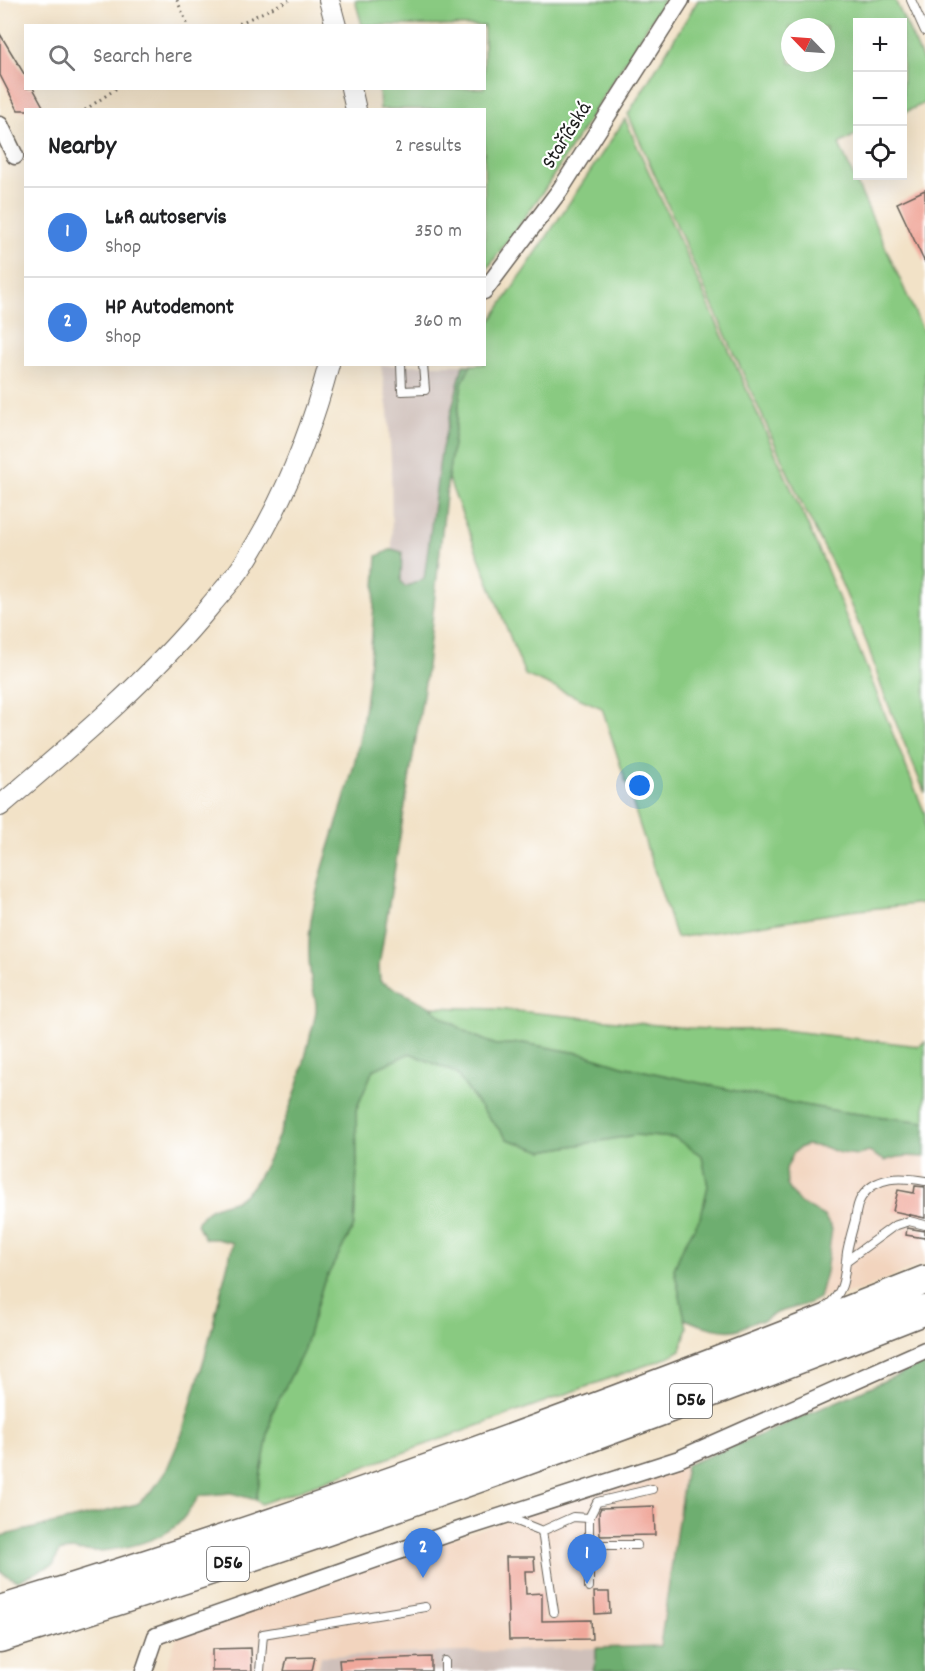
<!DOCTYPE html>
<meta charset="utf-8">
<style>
body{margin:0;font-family:Dekko,sans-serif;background:#f6f6f6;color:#202124}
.controls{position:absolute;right:18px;top:18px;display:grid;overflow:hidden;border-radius:0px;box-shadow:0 6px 24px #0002}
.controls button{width:54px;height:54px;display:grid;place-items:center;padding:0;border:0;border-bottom:2px solid #e0e0e0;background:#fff;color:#202124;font:30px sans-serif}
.compass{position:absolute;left:781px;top:18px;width:54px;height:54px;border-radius:50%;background:#fff;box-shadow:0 6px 24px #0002;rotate:295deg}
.you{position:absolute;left:640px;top:786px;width:21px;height:21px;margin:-15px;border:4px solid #fff;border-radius:50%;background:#1a73e8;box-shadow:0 0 0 9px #1a73e833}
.badge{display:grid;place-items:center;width:39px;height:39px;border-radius:50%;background:#1f6fb2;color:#fff;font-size:20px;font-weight:700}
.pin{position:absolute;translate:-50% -50px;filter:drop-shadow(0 2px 3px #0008)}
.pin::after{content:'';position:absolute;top:32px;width:21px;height:18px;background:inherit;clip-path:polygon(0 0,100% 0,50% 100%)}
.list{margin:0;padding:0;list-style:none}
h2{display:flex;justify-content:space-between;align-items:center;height:78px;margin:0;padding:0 24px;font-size:26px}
h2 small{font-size:20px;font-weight:400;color:#757577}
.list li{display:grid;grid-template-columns:39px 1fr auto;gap:18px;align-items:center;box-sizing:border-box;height:90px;padding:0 24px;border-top:2px solid #e0e0e0}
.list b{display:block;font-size:22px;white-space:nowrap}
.list p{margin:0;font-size:20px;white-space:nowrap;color:#757577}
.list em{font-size:20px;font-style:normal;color:#757577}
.icon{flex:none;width:33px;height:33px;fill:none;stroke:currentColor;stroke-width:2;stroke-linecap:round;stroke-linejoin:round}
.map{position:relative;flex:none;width:925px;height:1671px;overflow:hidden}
.search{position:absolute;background:#fff;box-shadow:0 6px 24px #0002;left:24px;top:24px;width:462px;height:66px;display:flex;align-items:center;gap:15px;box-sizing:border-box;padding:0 21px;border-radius:0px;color:#757577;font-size:22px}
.panel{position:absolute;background:#fff;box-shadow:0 6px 24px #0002;left:24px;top:108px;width:462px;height:258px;border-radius:0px}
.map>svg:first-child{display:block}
.built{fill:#f2d4be}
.industrial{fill:#cfc0ba}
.green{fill:#89ca81;stroke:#52734e;stroke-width:1.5;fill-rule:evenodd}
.forest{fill:#6eae6f;stroke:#456546;stroke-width:1.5}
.building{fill:#f0a89b}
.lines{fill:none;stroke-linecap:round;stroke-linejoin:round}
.service-casing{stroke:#676158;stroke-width:10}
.minor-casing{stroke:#676158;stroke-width:19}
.tertiary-casing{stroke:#676158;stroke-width:22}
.motorway-casing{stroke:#676158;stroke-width:31}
.path{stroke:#676158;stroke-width:3;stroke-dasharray:1.5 4.5;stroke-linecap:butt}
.service{stroke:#fff;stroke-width:8}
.minor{stroke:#fff;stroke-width:16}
.tertiary{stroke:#fff;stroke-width:20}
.motorway{stroke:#fff;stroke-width:28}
.labels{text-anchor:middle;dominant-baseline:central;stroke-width:4.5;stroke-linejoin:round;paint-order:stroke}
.shield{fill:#fff;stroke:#606060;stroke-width:1.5}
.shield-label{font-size:20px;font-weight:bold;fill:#1c1c1c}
.street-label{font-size:21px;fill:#1c1c1c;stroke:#fff}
</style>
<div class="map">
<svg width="925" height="1671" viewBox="0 0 925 1671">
<rect width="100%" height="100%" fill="#fff"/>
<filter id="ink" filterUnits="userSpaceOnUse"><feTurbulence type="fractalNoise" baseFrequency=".0167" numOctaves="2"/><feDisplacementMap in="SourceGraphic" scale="12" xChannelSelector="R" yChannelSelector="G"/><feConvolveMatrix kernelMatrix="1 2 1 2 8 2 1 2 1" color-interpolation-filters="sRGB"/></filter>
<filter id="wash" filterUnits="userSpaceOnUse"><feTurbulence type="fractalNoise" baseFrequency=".008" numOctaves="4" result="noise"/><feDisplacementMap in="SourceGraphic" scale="24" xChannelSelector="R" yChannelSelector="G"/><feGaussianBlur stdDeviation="1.35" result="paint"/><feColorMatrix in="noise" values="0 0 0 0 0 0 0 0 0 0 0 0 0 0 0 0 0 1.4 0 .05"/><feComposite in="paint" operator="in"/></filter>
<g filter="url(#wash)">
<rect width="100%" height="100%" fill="#f2e2c7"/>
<path class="built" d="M806,1145L824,1147L840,1153L858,1155L869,1152L885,1161L894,1157L907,1156L925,1157V1263L856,1292L819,1298L826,1272L824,1216L800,1203L787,1185L786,1169L793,1154L799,1148Z
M686,1465L660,1646L321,1656L318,1671H165L178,1634L504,1521Z"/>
<path class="industrial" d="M381,365H464L454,396L443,455L424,579L405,587L401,582L402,552L392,549L391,462L388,412Z
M596,1648V1660L593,1671H318L321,1656Z"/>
<path class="green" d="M355,0H664L543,192L485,272L484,110L380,109L379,89L484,88V26L362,25Z
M698,0H895L925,65V103L903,113L902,22H858L857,134L839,144L925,335V793L882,689L868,646L837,573L802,504L691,258L628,114ZM790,27H826V63H790Z
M625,119L822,557L925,814V903L850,911L676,938L602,708L525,675L448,478L462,383L471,365L484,364L485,335L492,319Z
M431,1007L497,1009L687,1028L735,1030L775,1029L919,1046L925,1042V1122L843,1112L787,1102L622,1066L584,1054L523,1043L496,1045L472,1035L442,1017Z
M410,1053L456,1073L477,1103L543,1151L635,1135L675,1138L702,1156L708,1186L701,1217L684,1245L674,1269L687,1327L681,1350L669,1357L261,1504L256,1500L272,1413L303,1352L323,1284L354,1226L357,1170L356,1110L373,1070Z"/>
<path class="forest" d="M463,365H471L462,383L448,478L426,676L379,966L380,981L431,1007L442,1017L472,1035L496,1045L523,1043L584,1054L622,1066L787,1102L843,1112L925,1122V1157C911,1156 898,1155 885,1161L869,1152L858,1155L840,1153L824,1147L806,1145L799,1148L793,1154L786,1169L787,1185L792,1193L800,1203L824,1216L832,1229L826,1272L819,1298C801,1310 780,1307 763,1321C752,1320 750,1324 741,1328C727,1335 698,1325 685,1319L674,1269L684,1245L701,1216L708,1186L702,1156L675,1138L635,1135L543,1151L507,1139L477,1103L456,1073L410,1053L373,1070L356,1110L357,1170L354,1226L323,1284L303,1352L272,1413L256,1500L231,1493L199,1496C192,1507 186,1517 176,1526C158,1541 124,1549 101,1551C86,1553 73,1547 59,1552L54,1564L18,1581L0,1572V1536L137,1504L152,1491L166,1471L182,1434L205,1356L233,1243L217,1239H205L197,1224C208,1199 232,1209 248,1191C265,1173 283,1126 292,1102C300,1082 304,1061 309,1041C311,1031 315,1021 316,1010C317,1000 312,989 311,979C308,959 308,940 311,920C321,858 349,799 360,736C371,677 373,616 377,556L392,549L402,552L401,581L405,587L424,579L441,452Z
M925,1363V1671H593L596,1660V1648L660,1646L686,1465L760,1435Z"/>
<g id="blocks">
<path class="building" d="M0,34L26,77V88H33L45,110H18L0,75Z
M925,190V263L897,203Z
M915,1186L925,1187V1218L893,1211L898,1190L914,1193Z
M907,1228L925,1231V1238L906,1235Z
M654,1506L655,1535L600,1536L599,1512L601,1508Z
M506,1557H534L535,1571H525L526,1594L542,1593V1621L591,1620L592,1639L509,1640Z
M594,1592H609L610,1613L595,1614Z
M251,1648L252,1671H212V1649Z
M315,1657L312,1671H284L287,1658Z
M431,1657V1671H340L339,1660Z"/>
</g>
</g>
<g filter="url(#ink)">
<use href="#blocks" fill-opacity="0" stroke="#676158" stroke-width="1.5"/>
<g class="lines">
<defs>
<path id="service" d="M911,0L925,31
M401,364L402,391L425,390L423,365
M846,1261L894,1226L909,1221L925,1225
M826,1307C846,1291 844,1276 847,1252C849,1241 852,1231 855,1220C856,1213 857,1204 861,1198C875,1175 902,1177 925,1181
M507,1517L542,1531L573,1517L589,1518V1587
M589,1518L597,1502L652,1489
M542,1531L554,1612
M589,1545H637
M445,1661V1671
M260,1671L263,1634L425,1607"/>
<path id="minor" d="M0,125L15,156
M484,291L560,190L681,0
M144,1671L156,1636L462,1529L679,1459L925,1350"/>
<path id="tertiary" d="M329,0L336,26
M351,88L356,110
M0,806C74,743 148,682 210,606C220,594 232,581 241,568C282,506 310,435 329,364"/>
<path id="motorway" d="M0,1610C313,1515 621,1401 925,1280
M0,1638C313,1541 621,1430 925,1310"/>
</defs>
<use href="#service" class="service-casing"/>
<use href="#minor" class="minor-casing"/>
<use href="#tertiary" class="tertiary-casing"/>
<use href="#motorway" class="motorway-casing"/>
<path class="path" d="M177,0L188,26
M234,26L289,0
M85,110L117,88"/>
<use href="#service" class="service"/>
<use href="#minor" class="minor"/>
<use href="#tertiary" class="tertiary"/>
<use href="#motorway" class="motorway"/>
</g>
</g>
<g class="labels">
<g class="shield">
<rect x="670" y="1384" width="42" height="34" rx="4.5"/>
<rect x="207" y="1547" width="42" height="34" rx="4.5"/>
</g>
<g class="shield-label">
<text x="691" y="1401">D56</text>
<text x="228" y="1564">D56</text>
</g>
<g class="street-label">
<text transform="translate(568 136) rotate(-58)">Staříčská</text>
</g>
</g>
</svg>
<div class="controls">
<button>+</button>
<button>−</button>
<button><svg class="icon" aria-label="locate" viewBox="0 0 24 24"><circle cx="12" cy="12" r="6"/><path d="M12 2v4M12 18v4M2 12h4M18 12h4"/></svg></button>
</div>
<svg class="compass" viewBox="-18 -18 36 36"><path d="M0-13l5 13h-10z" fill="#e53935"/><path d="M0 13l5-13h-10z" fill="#757577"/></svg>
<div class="you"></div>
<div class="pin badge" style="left:587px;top:1584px;background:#3f7fe0">1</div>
<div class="pin badge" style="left:423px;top:1578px;background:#3f7fe0">2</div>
<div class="search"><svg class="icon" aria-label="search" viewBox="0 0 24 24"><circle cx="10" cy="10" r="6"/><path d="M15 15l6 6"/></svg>Search here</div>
<section class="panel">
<h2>Nearby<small>2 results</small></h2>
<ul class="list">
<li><span class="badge" style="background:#3f7fe0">1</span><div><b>L&amp;R autoservis</b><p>Shop</p></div><em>350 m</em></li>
<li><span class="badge" style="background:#3f7fe0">2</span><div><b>HP Autodemont</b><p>Shop</p></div><em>360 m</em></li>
</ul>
</section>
</div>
